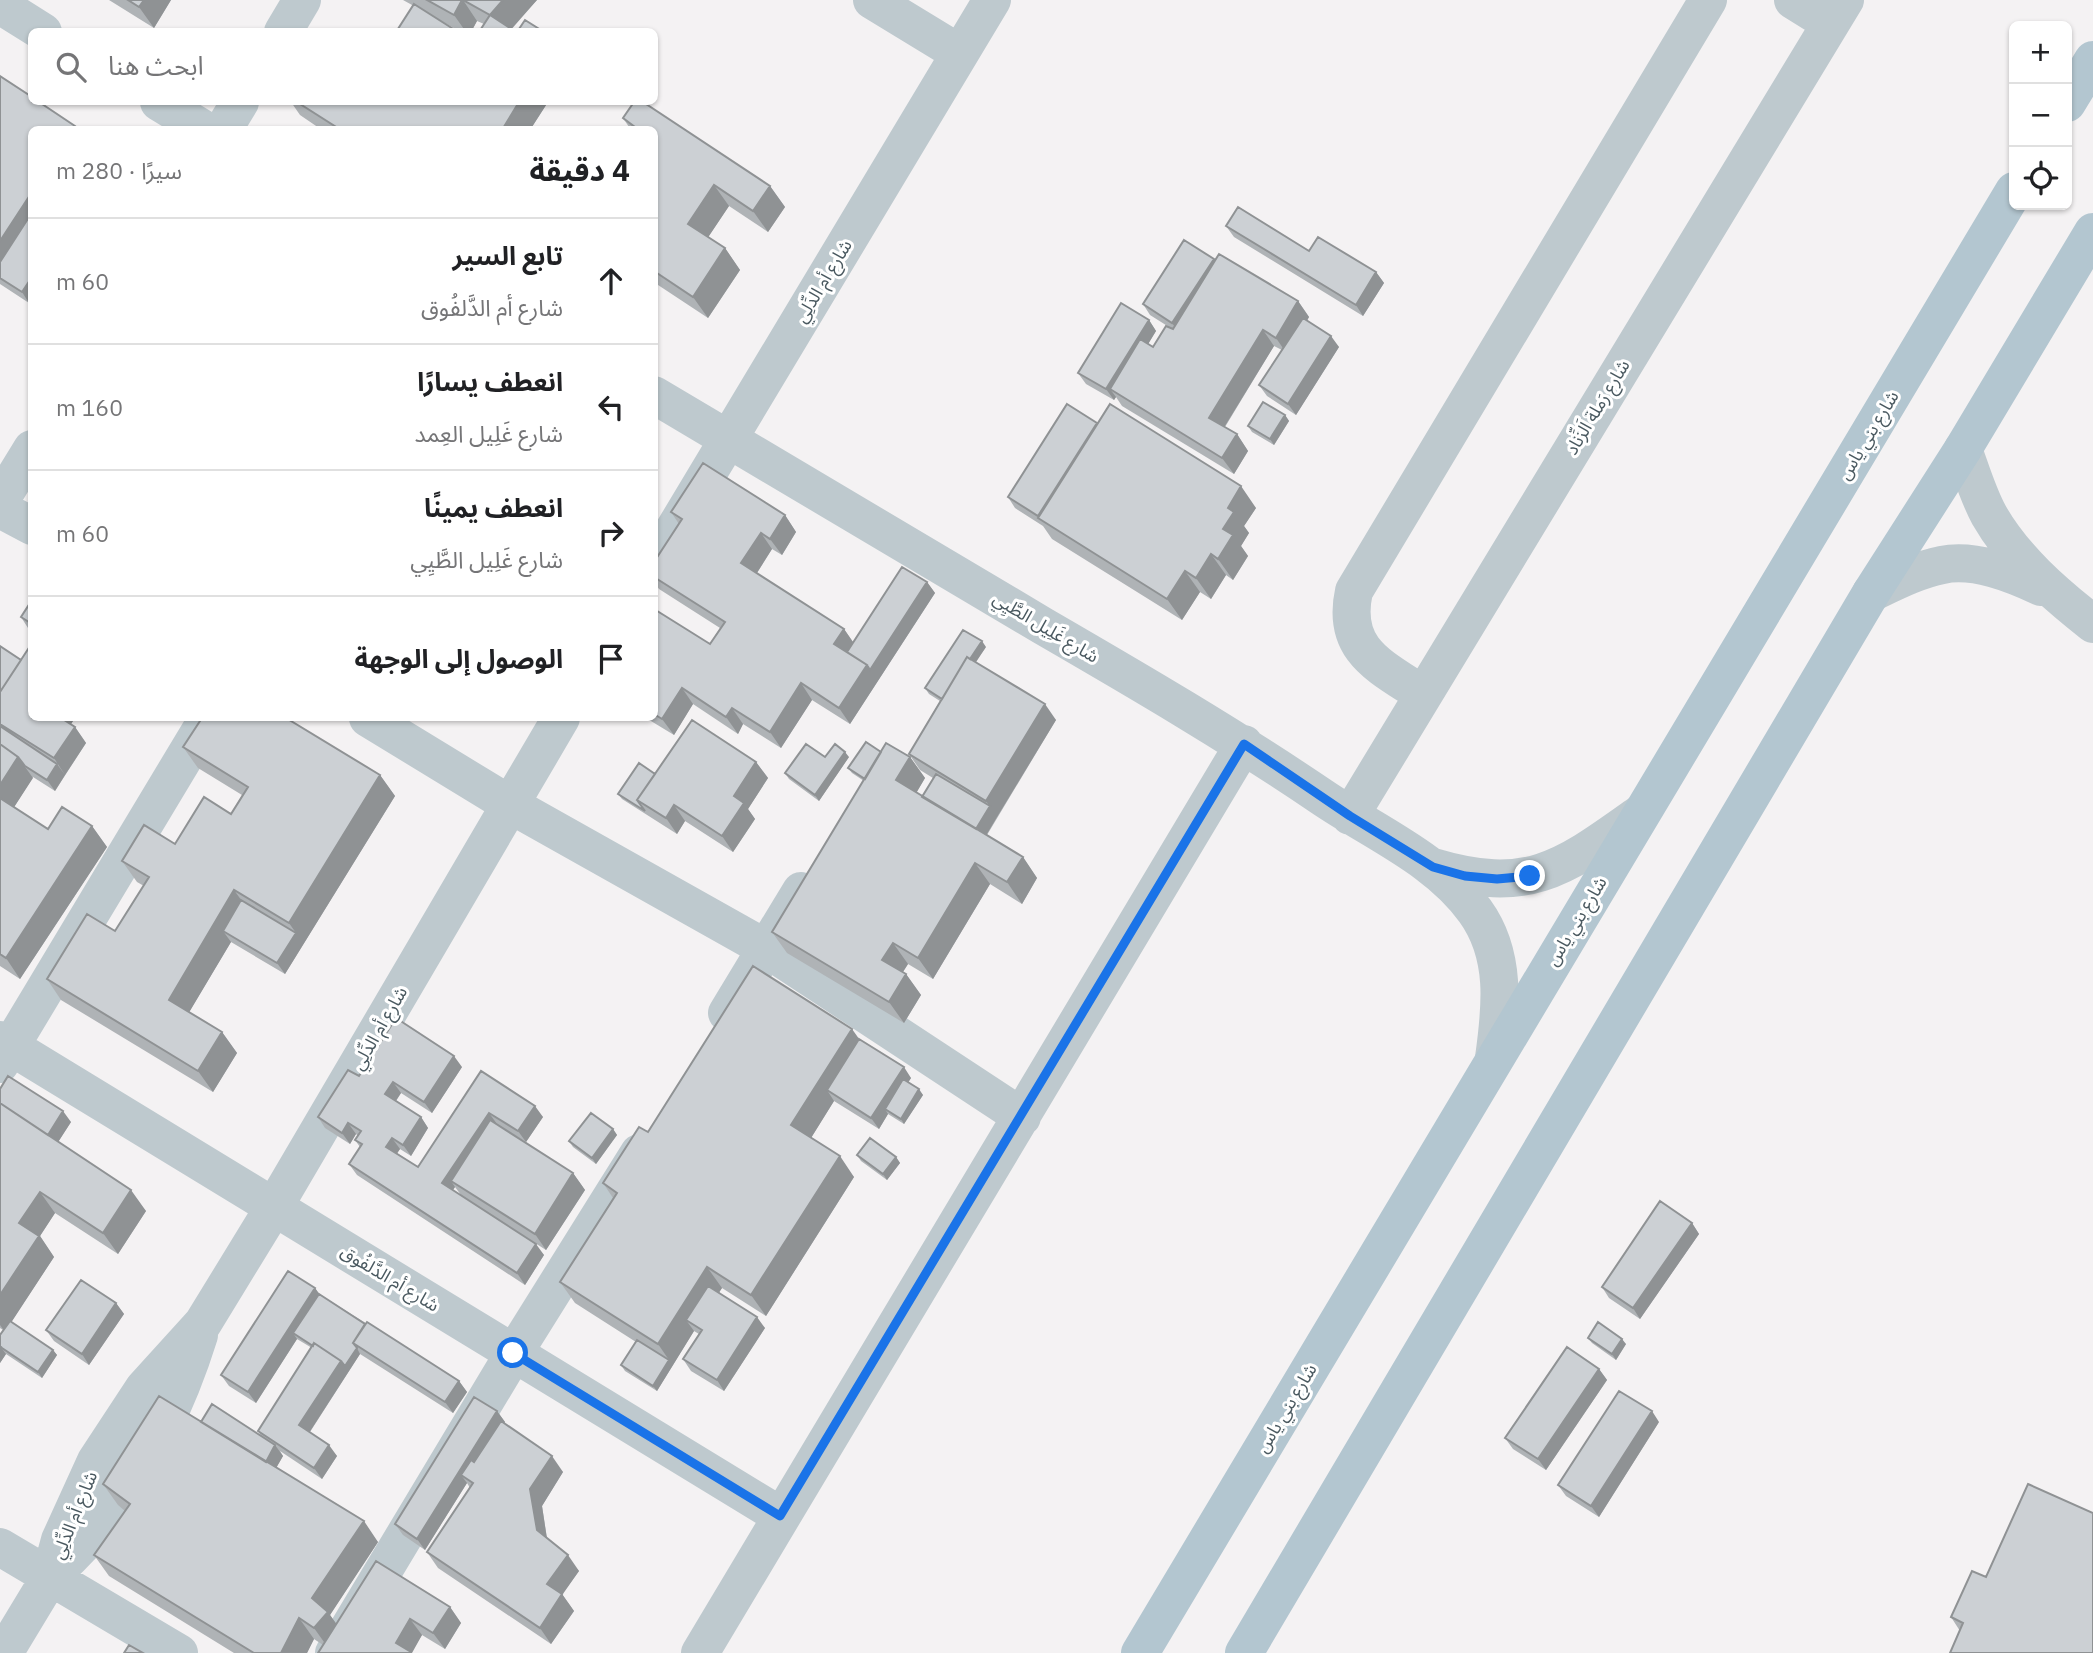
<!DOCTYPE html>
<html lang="ar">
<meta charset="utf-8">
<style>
body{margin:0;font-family:"IBM Plex Sans","Noto Sans Arabic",sans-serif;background:#f2f2f2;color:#202124;direction:rtl}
.controls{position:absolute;right:21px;top:21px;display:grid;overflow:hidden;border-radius:10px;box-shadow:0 2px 5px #0004}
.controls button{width:63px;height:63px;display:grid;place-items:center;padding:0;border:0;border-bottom:2px solid #e0e0e0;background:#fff;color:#202124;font:35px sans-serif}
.stop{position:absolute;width:21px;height:21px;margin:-16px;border:5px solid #1a73e8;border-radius:50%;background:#fff}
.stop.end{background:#1a73e8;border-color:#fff;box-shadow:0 2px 7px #0008}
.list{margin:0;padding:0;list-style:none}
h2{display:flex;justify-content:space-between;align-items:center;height:91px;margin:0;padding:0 28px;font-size:30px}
h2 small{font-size:23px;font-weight:400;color:#757577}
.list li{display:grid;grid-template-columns:46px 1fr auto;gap:21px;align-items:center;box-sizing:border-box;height:126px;padding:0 28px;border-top:2px solid #e0e0e0}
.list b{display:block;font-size:26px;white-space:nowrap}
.list p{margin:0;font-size:23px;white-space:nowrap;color:#757577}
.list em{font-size:23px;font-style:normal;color:#757577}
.icon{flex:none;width:38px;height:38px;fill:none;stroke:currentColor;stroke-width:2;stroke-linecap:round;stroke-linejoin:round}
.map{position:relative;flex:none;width:2093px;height:1653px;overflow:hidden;direction:ltr}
.search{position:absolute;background:#fff;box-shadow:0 2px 5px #0004;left:28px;top:28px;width:630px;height:77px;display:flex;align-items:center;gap:18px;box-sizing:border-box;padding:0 24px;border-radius:10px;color:#757577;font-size:26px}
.panel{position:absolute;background:#fff;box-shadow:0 2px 5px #0004;left:28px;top:126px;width:630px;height:595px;border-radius:10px;direction:rtl}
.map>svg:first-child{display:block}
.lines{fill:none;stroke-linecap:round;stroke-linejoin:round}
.minor{stroke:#bec9ce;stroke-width:38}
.major{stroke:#b3c6d0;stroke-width:38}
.wall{fill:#afb3b6;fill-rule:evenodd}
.shaded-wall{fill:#8f9294}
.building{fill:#ccd0d4;stroke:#8f9294;stroke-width:2}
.route{stroke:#1a73e8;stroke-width:9}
.labels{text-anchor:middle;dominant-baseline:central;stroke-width:6;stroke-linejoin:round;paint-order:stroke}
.street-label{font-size:18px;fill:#4a5960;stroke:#fff}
</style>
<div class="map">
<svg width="2093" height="1653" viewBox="0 0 2093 1653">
<rect width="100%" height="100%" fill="#f4f2f3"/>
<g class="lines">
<path class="minor" d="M872,0L959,53
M1793,0L1830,23
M0,5L43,32
M283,32L302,0
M159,102L205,130
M223,130L240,102
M654,395C784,473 914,549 1043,626C1138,681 1232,736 1322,797C1375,833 1438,859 1475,911C1507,955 1501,1008 1494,1058
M1963,449C1971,471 1978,495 1989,515C2014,559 2054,593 2093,624
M0,501L32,449
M0,509L32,526
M654,563L992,0
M1871,593C1894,582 1917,570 1942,565C1974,558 2013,574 2041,587
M1422,694C1380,666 1341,650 1354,591L1708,0
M368,718L509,804L767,949L1022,1117
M1350,816L1845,0
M1433,867C1530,896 1565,867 1641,813
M727,1013L801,891
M0,1040L781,1516
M0,1064L208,718
M0,1547L179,1653
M56,1571C126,1507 171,1425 199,1335
M4,1653L50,1577L60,1540L96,1461L144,1388L203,1323L274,1207L561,718
M334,1653L514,1353L639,1153
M700,1653L1244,744"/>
<path class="major" d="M2067,103L2093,60
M1140,1653L2014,191
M1244,1653L1871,593L1963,449L2093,232"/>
</g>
<path class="wall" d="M109,0H171L154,28Z
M403,0H537L511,28L484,24L477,21L471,32H461Z
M0,76L32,130L29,303L0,284Z
M291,102H548L530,130H322L300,115Z
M634,102H643L770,186L785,207L768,232L729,206L708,237L725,248L740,270L708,318L655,283L654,284V130H631L623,118Z
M1226,226L1376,272L1384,283L1363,316L1234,237Z
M1214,259L1215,261L1298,301L1309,317L1307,321L1339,347L1296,415L1267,396L1259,385L1282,350L1274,346L1225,427L1237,434L1248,451L1234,474L1122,406L1116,397L1114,400L1086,384L1078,373L1149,320L1156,331L1148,344L1153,347L1169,327L1150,315L1143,304Z
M1285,415L1289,421L1274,445L1252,432L1248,426Z
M1097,423L1256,508L1244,526L1249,533L1241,546L1248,556L1233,580L1226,575L1211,599L1200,592L1182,620L1052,539L1043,526L1015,508L1008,497Z
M671,512L785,515L796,532L782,555L772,549L757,573L844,629L853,642L927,582L935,593L850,724L812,700L781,748L743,724L738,734L693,704L674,735L646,718H654V609L710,644L720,628L659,589L654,582V562L679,524Z
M32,600V630L28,628L21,617Z
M0,646L32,718H75L71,724L75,727L86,743L55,791L33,777L14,807L48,829L92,826L107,847L20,979L0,966Z
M986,647L975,662L1056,720L987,835L1023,857L1037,878L1022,904L990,884L933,979L908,964L903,972L906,974L921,995L904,1023L787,953L772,932L864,781L852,773L848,768L881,752L910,757L925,778L916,793L922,797L933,778L920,770L909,754L940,701L929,694L925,688Z
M183,747L380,775L395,796L285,974L231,942L189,1012L222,1032L237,1053L213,1092L61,1000L47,979L115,931L144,886L137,882L122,861L175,844L231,814L242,795L198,768Z
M825,757H849L819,801L789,779L785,773Z
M756,762L768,778L748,809L755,819L733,852L685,821L677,834L622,799L618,794L655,774Z
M859,1039L911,1078L908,1082L923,1095L904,1124L888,1114L879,1129L834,1101L811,1138L854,1177L766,1316L722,1288L719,1292L765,1328L724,1391L691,1371L683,1359L699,1334L694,1331L657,1391L625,1371L621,1365L636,1342L575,1303L560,1282L613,1198L603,1183L648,1132Z
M462,1067L432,1113L401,1093L396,1101L421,1117L428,1128L411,1156L400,1149L397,1153L418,1167L481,1071L543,1117L526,1142L496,1124L573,1173L585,1190L546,1250L507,1225L544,1255L525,1285L357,1175L349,1164L360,1147L355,1140L358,1136L356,1134L350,1144L325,1128L318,1117L359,1076ZM455,1187L461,1195L453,1190Z
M0,1089L71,1122L58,1142L146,1211L118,1254L55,1213L40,1236L54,1257L11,1322L53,1350L57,1355L42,1378L6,1354L0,1363L3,1330L0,1328Z
M613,1129L617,1135L596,1164L573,1147L569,1141Z
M857,1155L896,1157L900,1163L887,1180L861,1161Z
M1692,1223L1699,1234L1640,1319L1609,1298L1602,1287Z
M315,1288L319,1294L459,1381L467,1392L453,1413L360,1354L310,1432L337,1456L322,1479L280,1451L283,1456L276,1468L378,1542L330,1615L336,1624L450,1607L461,1623L445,1649L422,1635L411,1652L323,1645L314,1639L307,1653H234L109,1576L94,1555L125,1511L118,1505L103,1484L201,1422L261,1436L258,1431L312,1348L297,1339L256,1403L229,1386L221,1375Z
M116,1303L124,1314L89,1365L54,1341L46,1330Z
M1588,1338L1626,1344L1616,1360L1592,1343Z
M1599,1369L1607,1380L1546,1470L1513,1449L1505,1438Z
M497,1411L505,1422L504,1423L563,1472L542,1506L547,1538L579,1571L562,1594L574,1611L551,1644L438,1568L427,1552L470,1488L467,1483L425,1550L403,1535L395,1524Z
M1659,1422L1599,1517L1566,1496L1558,1485Z
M1986,1577L1960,1631L1951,1617Z"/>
<path class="shaded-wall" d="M144,0H171L154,28L139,7Z
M463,0L477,21L471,32H466L454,15Z
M503,0H537L509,32L490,15Z
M519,102H548L530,130H502Z
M714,185L729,206L703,245L688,224Z
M770,186L785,207L768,232L753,211Z
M32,192V236L0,278V241Z
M725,248L740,270L708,318L693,297Z
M1214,259L1221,270L1180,334L1172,323Z
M1376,272L1384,283L1363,316L1356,305Z
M32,277V300L29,303L22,292Z
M1298,301L1309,317L1287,354L1276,338Z
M1149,320L1156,331L1118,394L1110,389L1116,397L1114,400L1106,389Z
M1263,330L1274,346L1220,434L1209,418Z
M1331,336L1339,347L1296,415L1288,404Z
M1285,415L1289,421L1274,445L1270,439Z
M1237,434L1248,451L1234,474L1222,458Z
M1241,486L1256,508L1244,526L1249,533L1241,546L1248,556L1233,580L1218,559L1228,508Z
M785,515L796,532L782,555L770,539Z
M761,533L772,549L753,579L741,563Z
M1211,554L1226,575L1211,599L1196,578Z
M1185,571L1200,592L1182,620L1167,599Z
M927,582L935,593L850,724L839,708L867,665Z
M844,629L855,645L848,656L834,644Z
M982,641L986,647L947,706L943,700Z
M801,683L812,700L781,748L770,732Z
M682,688L693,704L674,735L662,719Z
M1045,704L1056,720L997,817L986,801Z
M732,708L743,724L738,734L726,717Z
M58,718H75L67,730Z
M75,727L86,743L65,775L54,758Z
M845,752L849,757L819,801L815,795Z
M18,757L33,778L9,815L0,802V785Z
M910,757L925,778L911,802L896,780Z
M756,762L768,778L748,809L755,819L733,852L722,836L734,796Z
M57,764L65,775L55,791L47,780Z
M380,775L395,796L285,974L277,963L296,933L289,923Z
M674,805L685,821L677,834L666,818Z
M990,806L997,817L981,844L973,833Z
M92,826L107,847L20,979L6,958Z
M1023,857L1037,878L1022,904L1007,882Z
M975,863L990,884L933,979L918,958Z
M234,890L249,911L223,931L231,942L184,1021L169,1000Z
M893,943L908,964L897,981L882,960Z
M906,974L921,995L904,1023L889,1002Z
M852,1029L867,1050L827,1090L834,1101L806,1146L791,1125Z
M222,1032L237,1053L213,1092L198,1071Z
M454,1056L462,1067L432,1113L424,1102Z
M904,1067L911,1078L890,1112L885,1109L888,1114L879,1129L871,1118Z
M393,1082L401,1093L393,1105L385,1094Z
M919,1089L923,1095L904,1124L901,1119Z
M535,1106L543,1117L526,1142L518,1131Z
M63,1111L71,1122L53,1150L46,1139Z
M489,1113L497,1124L457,1184L451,1181L455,1187L450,1194L442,1183Z
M421,1117L428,1128L411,1156L403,1145Z
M348,1123L356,1134L350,1144L342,1133Z
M613,1129L617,1135L596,1164L592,1158Z
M392,1138L400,1149L394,1158L386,1147Z
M840,1156L854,1177L766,1316L751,1295Z
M896,1157L900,1163L887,1180L883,1174Z
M573,1173L585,1190L546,1250L535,1234Z
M131,1190L146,1211L118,1254L103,1233Z
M40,1192L55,1213L40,1236L54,1257L5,1332L0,1325V1295L19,1223Z
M1692,1223L1699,1234L1640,1319L1633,1308Z
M536,1244L544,1255L525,1285L517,1273Z
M707,1267L722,1288L697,1327L686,1320L694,1331L657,1391L653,1386L669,1360L658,1344Z
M315,1288L323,1299L293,1333L297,1339L256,1403L248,1392Z
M116,1303L124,1314L89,1365L82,1354Z
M757,1317L765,1328L724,1391L717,1380Z
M1622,1339L1626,1344L1616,1360L1612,1354Z
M0,1346L6,1354L0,1363Z
M357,1348L360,1354L307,1436L299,1425L341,1361Z
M53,1350L57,1355L42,1378L38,1372Z
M1599,1369L1607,1380L1546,1470L1538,1459Z
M459,1381L467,1392L453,1413L445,1402Z
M497,1411L505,1422L468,1480L461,1475L467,1483L425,1550L417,1539Z
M1652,1411L1659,1422L1599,1517L1591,1506Z
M275,1445L283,1456L271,1477L263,1466Z
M329,1445L337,1456L322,1479L314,1468Z
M552,1456L563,1472L542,1506L548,1546L537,1530L530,1489Z
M364,1521L378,1542L330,1615L343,1633L329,1649L314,1628L312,1598Z
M568,1555L579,1571L558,1601L547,1584Z
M562,1594L574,1611L551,1644L540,1628Z
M450,1607L461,1623L445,1649L433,1633Z
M299,1618L314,1639L307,1653H281Z
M410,1619L422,1635L412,1653H403L396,1643Z"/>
<path class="building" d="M128,0H144L139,7Z
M427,0H462L454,15Z
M463,0H503L490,15Z
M414,4L458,32H396Z
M490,15L516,32H479Z
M525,20L544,32H517Z
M0,76L32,97V102H39L75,126L73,130H32V192L0,241Z
M297,102H519L502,130H341Z
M634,102H643L770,186L753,211L714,185L688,224L725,248L693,297L654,271V130H639L623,118Z
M1238,207L1309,251L1318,237L1376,272L1356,305L1226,226Z
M31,214L32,277L22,292L0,278V262Z
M1184,240L1214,259L1172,323L1143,304Z
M1219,254L1298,301L1276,338L1263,330L1209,418L1237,434L1222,458L1110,389L1140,339L1153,347L1166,326L1173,329Z
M1121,303L1149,320L1106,389L1078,373Z
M1303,318L1331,336L1288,404L1259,385Z
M1263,402L1285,415L1270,439L1248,426Z
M1067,404L1097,423L1038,516L1008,497Z
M1110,404L1241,486L1228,508L1234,512L1223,529L1233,535L1218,559L1211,554L1196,578L1185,571L1167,599L1038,518Z
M703,463L785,515L770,539L761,533L741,563L844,629L834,644L867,665L839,708L801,683L770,732L732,708L726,717L682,688L662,719L654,714V609L710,644L725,622L654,577V562L682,519L671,512Z
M902,567L927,582L870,670L867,665L847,652Z
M32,600V624L21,617Z
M963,630L982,641L970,659L967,657L942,699L925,688Z
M32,643V718H61L75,727L54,758L0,724V692Z
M0,646L21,660L0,692Z
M967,657L1045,704L986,801L909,754Z
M202,718H286L380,775L289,923L234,890L169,1000L222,1032L198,1071L47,979L87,914L115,931L149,877L122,861L144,825L175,844L204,797L231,814L248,787L183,747Z
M692,720L756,762L734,796L744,803L722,836L674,805L666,818L637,800Z
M0,726L57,764L47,780L25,766L18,757L0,744Z
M866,742L881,752L865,779L848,768Z
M886,743L910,757L896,780L1023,857L1007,882L975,863L918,958L893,943L882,960L906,974L889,1002L772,932Z
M0,744L18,757L0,785Z
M806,744L825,757L835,744L845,752L815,795L785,773Z
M639,763L655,774L637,800L645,811L618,794Z
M936,774L990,806L976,829L922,797Z
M0,798L48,829L62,807L92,826L6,958L0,954Z
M241,900L296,933L277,963L223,931Z
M753,966L852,1029L791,1125L840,1156L751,1295L707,1267L658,1344L560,1282L617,1193L603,1183L639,1127L648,1132Z
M396,1018L454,1056L424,1102L393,1082L385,1094L421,1117L403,1145L392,1138L386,1147L418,1167L481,1071L535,1106L518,1131L489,1113L442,1183L536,1244L517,1273L349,1164L362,1144L355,1140L361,1131L348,1123L342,1133L318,1117L348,1070L359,1076Z
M859,1039L904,1067L871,1118L827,1090Z
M8,1076L63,1111L48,1135L0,1103V1089Z
M903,1079L919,1089L901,1119L885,1109Z
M0,1103L131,1190L103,1233L40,1192L19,1223L39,1236L0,1295Z
M591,1113L613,1129L592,1158L569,1141Z
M490,1120L573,1173L535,1234L451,1181Z
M870,1138L896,1157L883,1174L857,1155Z
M1660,1201L1692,1223L1633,1308L1602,1287Z
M288,1271L315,1288L248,1392L221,1375Z
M81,1280L116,1303L82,1354L46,1330Z
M708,1286L757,1317L717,1380L683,1359L702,1330L686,1320Z
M319,1294L365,1324L353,1343L357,1348L345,1366L341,1361L314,1343L313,1346L293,1333Z
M10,1321L53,1350L38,1372L2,1348L0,1346V1335Z
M367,1322L459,1381L445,1402L353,1343Z
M1598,1322L1622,1339L1612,1354L1588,1338Z
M637,1340L669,1360L653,1386L621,1365Z
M314,1343L341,1361L299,1425L329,1445L314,1468L258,1431Z
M1567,1347L1599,1369L1538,1459L1505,1438Z
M1619,1391L1652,1411L1591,1506L1558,1485Z
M159,1396L364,1521L312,1598L328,1612L314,1628L299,1618L281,1653H254L94,1555L130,1504L103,1484Z
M474,1397L497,1411L417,1539L395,1524Z
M212,1404L275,1445L266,1462L201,1422Z
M501,1421L552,1456L530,1489L537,1530L568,1555L547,1584L562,1594L540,1628L427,1552L473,1483L461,1475L471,1460L474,1462Z
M2028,1484L2093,1513V1653H1950L1963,1623L1951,1617L1972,1571L1986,1577Z
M376,1561L450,1607L433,1633L410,1619L396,1643L411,1652V1653H318Z
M129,1645L143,1653H124Z"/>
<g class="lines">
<path class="route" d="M513,1353L780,1516L1244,744L1350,816L1433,867L1465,876L1497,879L1530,876"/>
</g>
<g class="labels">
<g class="street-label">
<text transform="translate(823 281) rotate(-59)">شارع أم الدِّلِي</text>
<text transform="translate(1597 407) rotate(-59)">شارع رَملة اَلزِّناد</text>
<text transform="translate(1868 435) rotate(-59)">شارع بني ياس</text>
<text transform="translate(1046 627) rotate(31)">شارع غَلِيل الطَّيِي</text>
<text transform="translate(1576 921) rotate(-59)">شارع بني ياس</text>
<text transform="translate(379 1028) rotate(-60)">شارع أم الدِّلِي</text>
<text transform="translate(390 1278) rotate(31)">شارع أم الدَّلفُوق</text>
<text transform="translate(1286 1408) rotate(-59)">شارع بني ياس</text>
<text transform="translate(74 1515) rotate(-68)">شارع أم الدِّلِي</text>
</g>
</g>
</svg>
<div class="controls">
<button>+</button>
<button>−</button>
<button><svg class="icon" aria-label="locate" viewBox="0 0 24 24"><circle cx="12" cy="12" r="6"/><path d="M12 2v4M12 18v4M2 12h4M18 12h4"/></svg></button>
</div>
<div class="stop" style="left:513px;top:1353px"></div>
<div class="stop end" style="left:1530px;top:876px"></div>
<div class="search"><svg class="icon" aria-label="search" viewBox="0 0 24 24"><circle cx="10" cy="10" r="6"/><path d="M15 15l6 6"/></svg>ابحث هنا</div>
<section class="panel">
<h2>4 دقيقة<small>سيرًا · 280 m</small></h2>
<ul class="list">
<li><svg class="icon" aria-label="ahead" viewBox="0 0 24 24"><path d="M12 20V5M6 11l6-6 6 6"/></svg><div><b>تابع السير</b><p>شارع أم الدَّلفُوق</p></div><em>60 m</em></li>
<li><svg class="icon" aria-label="left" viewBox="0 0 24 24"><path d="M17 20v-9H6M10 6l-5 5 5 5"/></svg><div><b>انعطف يسارًا</b><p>شارع غَلِيل العِمد</p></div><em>160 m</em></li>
<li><svg class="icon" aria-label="right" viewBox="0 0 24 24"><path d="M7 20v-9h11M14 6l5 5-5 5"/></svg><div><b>انعطف يمينًا</b><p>شارع غَلِيل الطَّيِي</p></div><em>60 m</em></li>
<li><svg class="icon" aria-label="arrive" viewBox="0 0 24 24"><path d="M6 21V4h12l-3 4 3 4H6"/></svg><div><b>الوصول إلى الوجهة</b></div></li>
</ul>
</section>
</div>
